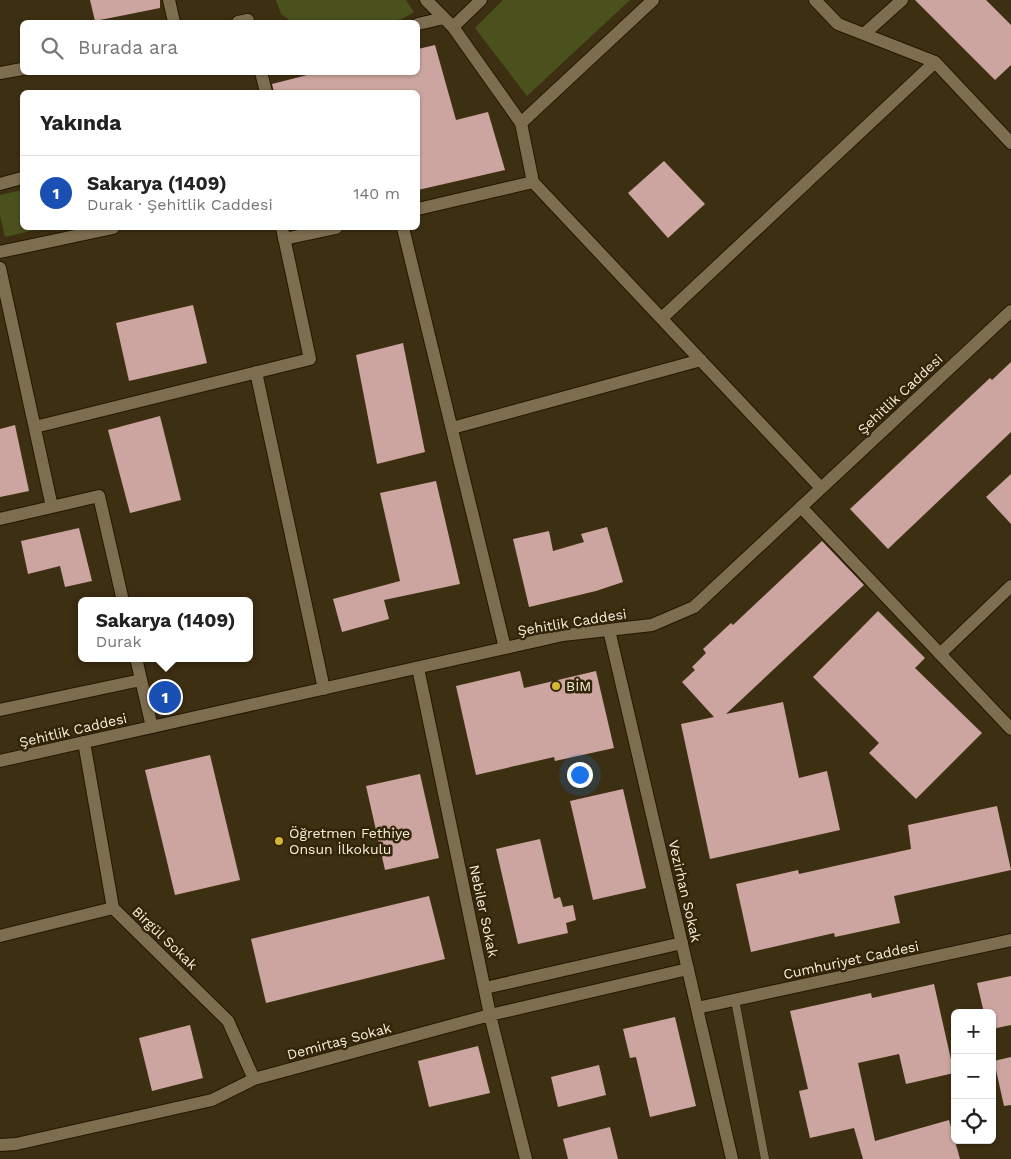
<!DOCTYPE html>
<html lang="tr">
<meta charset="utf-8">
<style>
body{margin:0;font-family:"Work Sans",sans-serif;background:#f2f2f2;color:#222}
.controls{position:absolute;right:15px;bottom:15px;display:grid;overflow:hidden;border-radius:8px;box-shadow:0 1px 4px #0004}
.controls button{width:45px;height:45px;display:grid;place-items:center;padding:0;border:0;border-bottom:1px solid #e0e0e0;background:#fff;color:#222;font:25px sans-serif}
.you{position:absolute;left:579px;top:774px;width:18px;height:18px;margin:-12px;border:4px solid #fff;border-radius:50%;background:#1a73e8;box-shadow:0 0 0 8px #1a73e833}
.badge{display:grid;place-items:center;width:32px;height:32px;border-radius:50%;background:#72652b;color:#fff;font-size:16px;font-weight:700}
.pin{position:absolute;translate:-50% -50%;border:2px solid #fff;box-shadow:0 1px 5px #0006}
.popup{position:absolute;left:78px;top:597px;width:175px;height:65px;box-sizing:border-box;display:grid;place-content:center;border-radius:8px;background:#fff;filter:drop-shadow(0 1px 4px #0005);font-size:16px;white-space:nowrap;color:#767676}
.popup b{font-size:19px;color:#222}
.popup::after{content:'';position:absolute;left:50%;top:100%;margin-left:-10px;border:10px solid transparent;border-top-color:#fff}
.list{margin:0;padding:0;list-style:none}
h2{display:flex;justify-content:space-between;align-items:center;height:65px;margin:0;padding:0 20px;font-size:21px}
h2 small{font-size:16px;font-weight:400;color:#767676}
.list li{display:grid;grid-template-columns:32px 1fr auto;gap:15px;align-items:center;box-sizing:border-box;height:75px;padding:0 20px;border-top:1px solid #e0e0e0}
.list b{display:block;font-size:19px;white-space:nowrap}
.list p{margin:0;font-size:16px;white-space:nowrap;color:#767676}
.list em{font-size:16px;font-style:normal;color:#767676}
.icon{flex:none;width:28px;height:28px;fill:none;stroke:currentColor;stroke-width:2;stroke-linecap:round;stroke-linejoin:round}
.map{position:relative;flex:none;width:1011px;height:1159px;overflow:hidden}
.search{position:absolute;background:#fff;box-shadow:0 1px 4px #0004;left:20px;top:20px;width:400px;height:55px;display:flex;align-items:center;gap:12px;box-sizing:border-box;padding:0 18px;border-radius:8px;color:#767676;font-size:19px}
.panel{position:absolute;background:#fff;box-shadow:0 1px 4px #0004;left:20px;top:90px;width:400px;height:140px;border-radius:8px}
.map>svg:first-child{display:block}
.green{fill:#4a511c}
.building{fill:#cda5a0}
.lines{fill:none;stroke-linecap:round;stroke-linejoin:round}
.lane-casing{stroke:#241700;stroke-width:9}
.street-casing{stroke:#241700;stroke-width:14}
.secondary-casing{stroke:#241700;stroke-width:14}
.lane{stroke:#7e6e50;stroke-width:8}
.street{stroke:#7e6e50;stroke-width:12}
.secondary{stroke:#7e6e50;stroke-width:12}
.poi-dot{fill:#d3b635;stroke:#332508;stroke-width:2}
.labels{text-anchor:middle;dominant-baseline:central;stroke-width:5;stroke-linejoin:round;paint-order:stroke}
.street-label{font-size:14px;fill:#f7efde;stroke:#332508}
.poi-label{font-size:14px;fill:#f7efde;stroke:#332508;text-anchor:start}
</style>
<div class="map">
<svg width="1011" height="1159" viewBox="0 0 1011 1159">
<rect width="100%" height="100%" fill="#3d2f12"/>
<path class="green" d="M276,0H406L414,12L402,19L384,22H292L281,14Z
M503,0H630L527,96L475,28Z
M22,190V228H43L5,237L0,216V195Z"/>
<path class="building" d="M90,0H160V8L95,21Z
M915,0H986L1011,25V65L995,80Z
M435,45L456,120L488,112L505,170L418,190V92H274L272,84L319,72H418V49Z
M664,161L705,204L668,238L628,193Z
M193,305L207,363L129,381L116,323Z
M403,343L425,452L377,464L356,355Z
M1011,362V432L888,549L850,509L990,378L992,380Z
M160,416L181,500L130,513L108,430Z
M15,425L29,491L0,497V429Z
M1011,474V524L986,497Z
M436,481L460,584L384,600L389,619L342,632L333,599L400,581L380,493Z
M607,527L623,582L596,591L529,607L513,539L549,531L553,551L584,542L581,534Z
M79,528L92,581L65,587L60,566L28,574L21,541Z
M822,541L864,585L726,714L783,702L799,778L827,771L840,830L710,859L681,724L714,717L682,682L695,670L692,667L706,653L703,649L731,623L733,625Z
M878,611L925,658L915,668L982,733L916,799L869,753L879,743L813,677Z
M520,671L524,688L596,671L614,748L555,761L554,757L476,775L456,686Z
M210,755L240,880L175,895L145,770Z
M420,774L439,858L385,870L366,786Z
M623,789L646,888L593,900L570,801Z
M997,806L1011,870L894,896L900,923L835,937L834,933L751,952L736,884L798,870L799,874L911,849L908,825Z
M540,839L554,899L560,897L563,907L573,905L576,920L566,923L568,933L518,944L496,849Z
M429,896L445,959L266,1003L251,939Z
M1011,976V1025L992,1029V1013H984L977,983Z
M934,984L954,1073L906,1084L899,1054L858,1063L875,1141L949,1120L960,1159H863L854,1128L810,1138L799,1091L808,1089L790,1011L871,993L872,998Z
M675,1017L696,1106L650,1117L636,1057L630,1058L623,1029Z
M190,1025L203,1078L152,1091L139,1038Z
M478,1046L490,1093L429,1107L418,1061Z
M1011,1057V1105L1004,1106L994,1061Z
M599,1065L606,1095L558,1107L551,1077Z
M610,1127L618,1159H568L563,1139Z"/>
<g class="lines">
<defs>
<path id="lane" d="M735,1000L765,1159"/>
<path id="street" d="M169,0L174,22
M426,0L453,27L521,123L533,182L821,488
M815,0L838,24L935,62L1011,143
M238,22L248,20V22
M418,24L444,18
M453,27L481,0
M864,34L902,0
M261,72L266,92
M0,73L22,69
M521,123L653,0
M0,184L22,178
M418,209L533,182
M403,228L505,648
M284,239L336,228
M0,252L113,228
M0,268L52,507
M662,318L935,62
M256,372L324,689
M35,427L310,359L282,228
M452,428L701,360
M801,507L1011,729
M0,519L99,496L123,601
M940,654L1011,586
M136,658L152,727
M418,668L490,1015L526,1159
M0,710L141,680
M84,742L113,908L228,1021L254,1079
M0,936L113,908
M485,988L682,943
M0,1145L16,1144L212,1100L254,1079L490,1015L688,969"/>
<path id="secondary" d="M609,630L732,1159
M0,761L563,635L652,625L694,607L1011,311
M697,1008L1011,940"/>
</defs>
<use href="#lane" class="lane-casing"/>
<use href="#street" class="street-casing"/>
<use href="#secondary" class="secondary-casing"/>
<use href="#lane" class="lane"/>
<use href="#street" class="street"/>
<use href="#secondary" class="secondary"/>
</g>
<g class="poi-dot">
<circle cx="556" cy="686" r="5"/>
<circle cx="279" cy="841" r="5"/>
</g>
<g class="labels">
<g class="street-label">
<text transform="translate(900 394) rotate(-43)">Şehitlik Caddesi</text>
<text transform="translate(572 622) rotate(-9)">Şehitlik Caddesi</text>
<text transform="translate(73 730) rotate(-13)">Şehitlik Caddesi</text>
<text transform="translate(685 891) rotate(77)">Vezirhan Sokak</text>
<text transform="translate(484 911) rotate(78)">Nebiler Sokak</text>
<text transform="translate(165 938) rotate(44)">Birgül Sokak</text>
<text transform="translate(851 960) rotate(-12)">Cumhuriyet Caddesi</text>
<text transform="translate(339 1041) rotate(-15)">Demirtaş Sokak</text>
</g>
<g class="poi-label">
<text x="566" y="686">BİM</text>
<text x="289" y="833">Öğretmen Fethiye<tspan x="289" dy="16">Onsun İlkokulu</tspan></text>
</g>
</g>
</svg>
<div class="controls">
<button>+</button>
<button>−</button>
<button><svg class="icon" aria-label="locate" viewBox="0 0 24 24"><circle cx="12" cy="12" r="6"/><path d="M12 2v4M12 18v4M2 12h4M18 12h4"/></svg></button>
</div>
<div class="you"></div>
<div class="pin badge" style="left:165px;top:697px;background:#1a4fb4">1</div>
<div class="popup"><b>Sakarya (1409)</b>Durak</div>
<div class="search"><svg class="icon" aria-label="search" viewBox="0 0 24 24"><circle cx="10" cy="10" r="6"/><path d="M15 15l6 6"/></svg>Burada ara</div>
<section class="panel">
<h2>Yakında<small></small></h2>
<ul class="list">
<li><span class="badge" style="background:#1a4fb4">1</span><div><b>Sakarya (1409)</b><p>Durak · Şehitlik Caddesi</p></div><em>140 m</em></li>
</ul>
</section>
</div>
